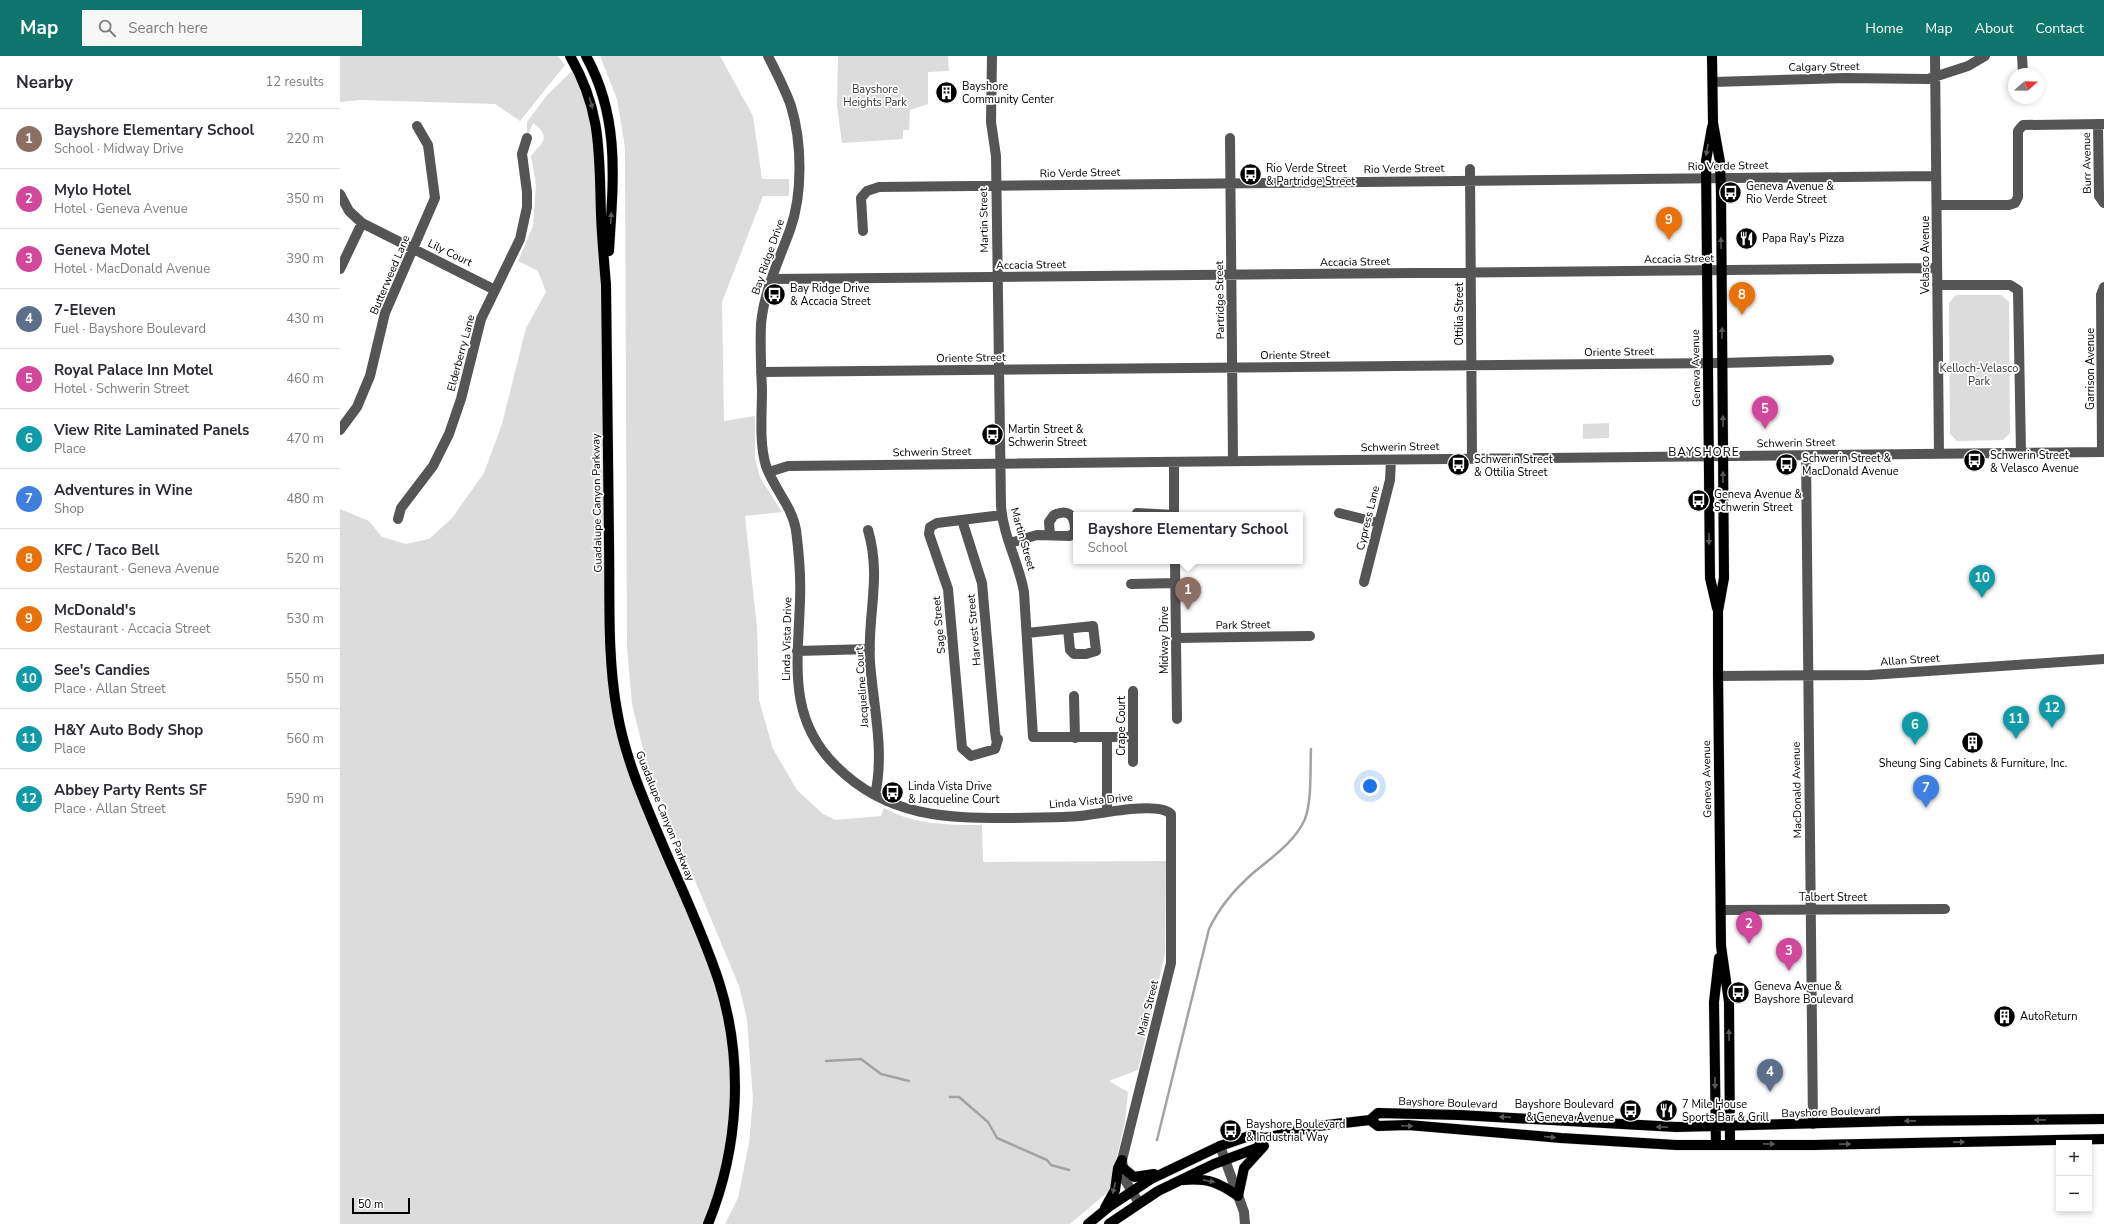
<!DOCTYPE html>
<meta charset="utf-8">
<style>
body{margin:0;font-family:"Nunito Sans",sans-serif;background:#f7f7f7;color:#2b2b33}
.controls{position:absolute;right:12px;bottom:12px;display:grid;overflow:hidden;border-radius:0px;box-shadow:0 2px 6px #0003}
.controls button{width:36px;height:36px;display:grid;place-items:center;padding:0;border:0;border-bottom:1px solid #e1e1e2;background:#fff;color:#2b2b33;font:20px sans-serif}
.compass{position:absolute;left:1668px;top:12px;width:36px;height:36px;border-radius:50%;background:#fff;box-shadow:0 2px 6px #0003;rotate:70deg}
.scale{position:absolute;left:12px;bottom:10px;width:58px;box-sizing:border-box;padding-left:4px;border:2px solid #000;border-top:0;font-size:11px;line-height:14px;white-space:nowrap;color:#000;-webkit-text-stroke:3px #fff;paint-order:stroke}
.you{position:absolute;left:1030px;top:730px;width:14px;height:14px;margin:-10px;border:3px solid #fff;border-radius:50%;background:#1a73e8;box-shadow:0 0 0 6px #1a73e833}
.badge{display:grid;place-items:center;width:26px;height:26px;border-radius:50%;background:#0f766e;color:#fff;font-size:13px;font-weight:700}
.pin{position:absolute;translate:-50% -33px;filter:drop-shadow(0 1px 2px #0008)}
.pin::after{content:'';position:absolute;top:21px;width:14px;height:12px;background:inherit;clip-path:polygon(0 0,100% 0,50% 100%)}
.popup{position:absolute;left:733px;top:456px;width:230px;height:52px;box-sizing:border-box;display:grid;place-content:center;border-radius:0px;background:#fff;filter:drop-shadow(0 1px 3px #0005);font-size:13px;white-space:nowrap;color:#7c7c81}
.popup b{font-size:15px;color:#2b2b33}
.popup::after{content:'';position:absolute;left:50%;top:100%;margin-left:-8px;border:8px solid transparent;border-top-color:#fff}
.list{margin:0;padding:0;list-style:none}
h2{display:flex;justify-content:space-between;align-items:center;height:52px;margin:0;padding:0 16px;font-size:17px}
h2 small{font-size:13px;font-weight:400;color:#7c7c81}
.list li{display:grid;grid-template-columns:26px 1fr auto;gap:12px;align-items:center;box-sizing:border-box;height:60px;padding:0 16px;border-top:1px solid #e1e1e2}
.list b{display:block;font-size:15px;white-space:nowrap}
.list p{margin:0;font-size:13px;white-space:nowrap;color:#7c7c81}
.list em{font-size:13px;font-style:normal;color:#7c7c81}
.icon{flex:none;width:22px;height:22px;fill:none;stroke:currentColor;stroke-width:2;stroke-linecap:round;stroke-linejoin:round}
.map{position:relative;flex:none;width:1764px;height:1168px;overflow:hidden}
header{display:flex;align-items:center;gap:24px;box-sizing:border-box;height:56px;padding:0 20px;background:#0f766e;color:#fff}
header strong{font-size:19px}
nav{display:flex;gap:22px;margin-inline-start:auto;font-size:14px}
.search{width:280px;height:36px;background:#f7f7f7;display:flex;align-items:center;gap:10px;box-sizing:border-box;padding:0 14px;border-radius:0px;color:#7c7c81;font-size:15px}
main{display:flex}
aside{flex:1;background:#fff}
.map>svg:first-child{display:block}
.green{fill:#dcdcdc}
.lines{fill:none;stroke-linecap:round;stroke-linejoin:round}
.stream{stroke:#a3a3a3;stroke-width:2.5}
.major-casing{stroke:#dbdbdb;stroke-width:11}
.minor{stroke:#555;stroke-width:10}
.major{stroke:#000;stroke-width:10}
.oneway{fill:#595959}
.labels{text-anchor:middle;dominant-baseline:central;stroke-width:3.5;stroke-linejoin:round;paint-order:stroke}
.street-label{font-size:11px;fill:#000;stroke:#fff}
.poi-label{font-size:11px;fill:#000;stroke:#fff;text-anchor:start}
.park-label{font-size:11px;fill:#333;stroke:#fff}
.neighbourhood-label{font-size:12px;letter-spacing:1px;fill:#000;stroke:#fff}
</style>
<header>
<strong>Map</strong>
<div class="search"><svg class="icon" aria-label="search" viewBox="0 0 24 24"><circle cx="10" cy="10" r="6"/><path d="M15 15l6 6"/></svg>Search here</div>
<nav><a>Home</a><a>Map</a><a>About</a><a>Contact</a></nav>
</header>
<main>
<aside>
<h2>Nearby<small>12 results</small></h2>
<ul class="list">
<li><span class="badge" style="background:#8d6e63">1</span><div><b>Bayshore Elementary School</b><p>School · Midway Drive</p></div><em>220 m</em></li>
<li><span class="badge" style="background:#d1479c">2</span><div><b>Mylo Hotel</b><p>Hotel · Geneva Avenue</p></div><em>350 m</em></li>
<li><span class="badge" style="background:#d1479c">3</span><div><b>Geneva Motel</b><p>Hotel · MacDonald Avenue</p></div><em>390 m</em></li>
<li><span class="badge" style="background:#5c6f8a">4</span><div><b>7-Eleven</b><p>Fuel · Bayshore Boulevard</p></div><em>430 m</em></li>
<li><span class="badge" style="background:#d1479c">5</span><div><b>Royal Palace Inn Motel</b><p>Hotel · Schwerin Street</p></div><em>460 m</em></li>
<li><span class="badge" style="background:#0f9aa8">6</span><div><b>View Rite Laminated Panels</b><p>Place</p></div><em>470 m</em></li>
<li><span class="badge" style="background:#3f7fe0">7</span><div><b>Adventures in Wine</b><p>Shop</p></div><em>480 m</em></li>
<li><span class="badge" style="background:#e8710a">8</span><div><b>KFC / Taco Bell</b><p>Restaurant · Geneva Avenue</p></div><em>520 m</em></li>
<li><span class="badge" style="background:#e8710a">9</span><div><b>McDonald's</b><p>Restaurant · Accacia Street</p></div><em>530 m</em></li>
<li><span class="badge" style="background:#0f9aa8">10</span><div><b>See's Candies</b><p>Place · Allan Street</p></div><em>550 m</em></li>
<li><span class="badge" style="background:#0f9aa8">11</span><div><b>H&amp;Y Auto Body Shop</b><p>Place</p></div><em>560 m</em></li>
<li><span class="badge" style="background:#0f9aa8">12</span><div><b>Abbey Party Rents SF</b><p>Place · Allan Street</p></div><em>590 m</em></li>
</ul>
</aside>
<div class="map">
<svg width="1764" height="1168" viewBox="0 0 1764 1168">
<rect width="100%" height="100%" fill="#fff"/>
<path class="green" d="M0,0H218L225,9L180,65L155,48L21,44L0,46Z
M260,0H380L413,60L422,123H449V140H423L382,246L384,365L415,360V402L420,421L442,456L405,460L417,571L419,644L433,693L457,734L483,758L495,764L541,760L544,752C575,769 608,769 642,769L643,806L826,805L825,898L798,1014L769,1025L788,1036L785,1066L769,1135L730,1168H385L398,1142L409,1087L413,1043L407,963L399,930L307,709L292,648L287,591L285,92L277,43Z
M498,0H608L609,15L588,16V48L570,54L569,74H563V83L502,87L497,50Z
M236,11L257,72L271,588L280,672L361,879L388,961L393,1065L368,1168H0V453L29,465L42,481L66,488L89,483L112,462L144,417L162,368L186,272L206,236L198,215L178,205L193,170L196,128L191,100C201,87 213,82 193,67L187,82V66L207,39Z
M1616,239H1661L1669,246L1670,377L1663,384L1617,385L1610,378L1609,247Z
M1269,367V382L1243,383V368Z"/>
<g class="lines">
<path class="stream" d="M486,1005L521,1003L541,1018L569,1025
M610,1041H619L648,1066L657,1082L707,1104L711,1109L729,1114
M817,1084L869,873C879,852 895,833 912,818C931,802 955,786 965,763C972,744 970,714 971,693"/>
<defs>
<path id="major" d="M230,0C262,55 259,98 261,159C262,183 264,206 266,229C267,315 268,400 269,486C270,542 267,599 277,655C285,703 305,747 324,792C343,836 364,880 379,926C404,1005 399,1092 368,1168
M246,0C281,63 273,126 269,195
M1372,0L1373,67L1380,106L1381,137L1384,522L1378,555V616L1381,890L1389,946L1390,1088
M1372,71L1366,105L1370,522L1377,552
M1030,1064L1038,1070L1068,1069L1221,1082L1336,1089H1473L1764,1083
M1376,1089L1374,946L1379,902
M782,1111L794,1121L814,1118
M843,1124C868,1122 878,1126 898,1140L904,1112L924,1090
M765,1152L775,1134L778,1112L782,1104
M748,1168L770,1150L811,1123L880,1090L912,1079L925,1082L978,1070L1030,1064L1038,1057L1119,1059L1336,1071L1558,1065L1764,1063
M769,1168L818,1135L874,1108L917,1092L925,1082"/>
</defs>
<use href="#major" class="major-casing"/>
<path class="minor" d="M428,0C436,16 445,33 451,50C462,86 463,138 450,174C439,204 424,235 421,268C420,290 421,312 422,334C422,358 419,387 426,410C434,433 452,450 456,474C459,497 461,522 460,545C458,607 447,662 496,710C548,762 607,762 674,762C696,761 718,762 740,760C759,758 818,745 831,758V907L782,1104L785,1124L799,1147
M652,0L651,66L656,100L661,450C663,480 679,507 684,536L693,681H793
M1595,0L1599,398
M1682,0L1683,18
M1373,26L1505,22L1588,23L1628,10L1645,0
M1758,68L1759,140L1764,147
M890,82L893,405
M1130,113L1132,403
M0,138L9,155L22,167L155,234
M1597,149H1669L1675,147L1678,141V75L1683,69L1764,68
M523,175L521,142L527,135L539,131L1596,120
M0,213L22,167
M432,223L1597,212
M1597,229H1670L1678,234L1681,397
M421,316L1382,307L1489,304
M0,374L17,351L30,320L45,257L95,142L88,89L77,70
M1762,396L1761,239L1764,231
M1466,399L1473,1068
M834,406V459
M429,416L448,410L1764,396
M797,457L834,459
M999,457L1039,467
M58,463L61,452L93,410L109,378L121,343L141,263L180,183L187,151V136L182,98L187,82
M622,464L642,527L655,675L656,683H658L655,693L631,700L622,692L608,533L589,478L590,471L597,467L662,459
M528,474C542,522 527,559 530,606C533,649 545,695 535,739
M670,487L697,479L730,480L735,475C735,460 729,452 714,459L709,466L710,479
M835,505L837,663
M1024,526L1050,424L1051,404
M791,528L836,527
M687,577L753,570L756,595L746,598H734L730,594L728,573
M836,582L970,580
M457,595L530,593
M1378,620L1530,619L1764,603
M793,635V706
M734,640L735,682
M767,682V756
M1381,854L1605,853
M880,1090L904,1156L905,1168"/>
<use href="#major" class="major"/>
</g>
<defs><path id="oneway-solid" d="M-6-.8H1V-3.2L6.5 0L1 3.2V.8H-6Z"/></defs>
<g class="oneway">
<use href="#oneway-solid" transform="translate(251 47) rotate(73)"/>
<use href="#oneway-solid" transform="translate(1367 94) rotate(100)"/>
<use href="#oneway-solid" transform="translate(271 162) rotate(-86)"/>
<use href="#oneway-solid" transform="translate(1381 187) rotate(-91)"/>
<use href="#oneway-solid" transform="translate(1382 277) rotate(-90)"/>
<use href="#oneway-solid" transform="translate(1383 365) rotate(-90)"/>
<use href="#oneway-solid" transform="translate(1383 421) rotate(-91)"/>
<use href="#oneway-solid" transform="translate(1369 483) rotate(90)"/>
<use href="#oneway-solid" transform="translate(1389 979) rotate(-91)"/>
<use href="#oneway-solid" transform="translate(1375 1027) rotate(89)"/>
<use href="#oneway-solid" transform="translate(1165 1061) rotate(-177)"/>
<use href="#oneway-solid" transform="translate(1700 1064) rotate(179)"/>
<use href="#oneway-solid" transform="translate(1570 1065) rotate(179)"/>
<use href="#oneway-solid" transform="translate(1067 1070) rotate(2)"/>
<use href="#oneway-solid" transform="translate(1322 1071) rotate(-179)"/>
<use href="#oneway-solid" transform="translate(1210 1081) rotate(5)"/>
<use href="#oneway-solid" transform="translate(1619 1086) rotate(-1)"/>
<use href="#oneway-solid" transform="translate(1429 1088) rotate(1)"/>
<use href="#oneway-solid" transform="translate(1505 1088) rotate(-1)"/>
<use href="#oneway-solid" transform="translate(869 1125) rotate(11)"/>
<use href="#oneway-solid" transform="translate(774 1132) rotate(104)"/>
</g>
<defs>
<symbol id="building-disc" viewBox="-11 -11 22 22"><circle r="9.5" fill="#000" stroke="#fff"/><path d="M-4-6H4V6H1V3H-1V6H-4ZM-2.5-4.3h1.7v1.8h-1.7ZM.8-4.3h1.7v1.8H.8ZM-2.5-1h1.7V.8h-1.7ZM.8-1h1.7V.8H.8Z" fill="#fff"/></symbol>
<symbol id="bus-disc" viewBox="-11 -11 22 22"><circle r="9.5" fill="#000" stroke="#fff"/><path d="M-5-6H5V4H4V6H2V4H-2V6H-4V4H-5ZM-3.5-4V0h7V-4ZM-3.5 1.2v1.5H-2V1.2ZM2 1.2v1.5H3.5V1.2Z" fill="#fff"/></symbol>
<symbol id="restaurant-disc" viewBox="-11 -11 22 22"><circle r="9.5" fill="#000" stroke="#fff"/><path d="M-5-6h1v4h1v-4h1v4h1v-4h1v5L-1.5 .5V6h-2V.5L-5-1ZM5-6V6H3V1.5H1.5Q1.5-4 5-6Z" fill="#fff"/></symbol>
</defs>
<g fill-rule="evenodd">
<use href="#building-disc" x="594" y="24" width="25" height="25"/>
<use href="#bus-disc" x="898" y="106" width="25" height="25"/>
<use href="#bus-disc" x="1378" y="124" width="25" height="25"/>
<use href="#restaurant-disc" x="1394" y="170" width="25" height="25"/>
<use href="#bus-disc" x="422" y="226" width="25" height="25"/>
<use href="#bus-disc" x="640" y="366" width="25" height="25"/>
<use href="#bus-disc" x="1622" y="392" width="25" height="25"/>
<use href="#bus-disc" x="1434" y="396" width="25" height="25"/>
<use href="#bus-disc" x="1106" y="396" width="25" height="25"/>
<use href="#bus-disc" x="1346" y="432" width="25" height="25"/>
<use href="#building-disc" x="1620" y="674" width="25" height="25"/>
<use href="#bus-disc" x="540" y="724" width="25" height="25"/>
<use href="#bus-disc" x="1386" y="924" width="25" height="25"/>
<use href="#building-disc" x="1652" y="948" width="25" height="25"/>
<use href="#bus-disc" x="1278" y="1042" width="25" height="25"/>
<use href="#restaurant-disc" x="1314" y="1042" width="25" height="25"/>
<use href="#bus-disc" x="878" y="1062" width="25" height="25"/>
</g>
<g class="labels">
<g class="street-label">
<text transform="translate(1484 11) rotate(-1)">Calgary Street</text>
<text transform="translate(1747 107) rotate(-91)">Burr Avenue</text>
<text transform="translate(1388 110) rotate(-1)">Rio Verde Street</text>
<text transform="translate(1064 113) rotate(-1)">Rio Verde Street</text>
<text transform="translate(740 117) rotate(-1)">Rio Verde Street</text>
<text transform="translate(644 164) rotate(-91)">Martin Street</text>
<text transform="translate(110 197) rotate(26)">Lily Court</text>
<text transform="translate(1585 199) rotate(-90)">Velasco Avenue</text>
<text transform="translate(428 201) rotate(-71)">Bay Ridge Drive</text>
<text transform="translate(1339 203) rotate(-1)">Accacia Street</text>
<text transform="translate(1015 206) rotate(-1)">Accacia Street</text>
<text transform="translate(691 209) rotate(-1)">Accacia Street</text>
<text transform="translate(50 219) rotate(-67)">Butterweed Lane</text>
<text transform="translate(880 244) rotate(-91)">Partridge Street</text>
<text transform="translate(1119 258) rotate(-90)">Ottilia Street</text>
<text transform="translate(1279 296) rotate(-1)">Oriente Street</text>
<text transform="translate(121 297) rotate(-75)">Elderberry Lane</text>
<text transform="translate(955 299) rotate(-1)">Oriente Street</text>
<text transform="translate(631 302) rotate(-1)">Oriente Street</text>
<text transform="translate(1356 312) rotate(-91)">Geneva Avenue</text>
<text transform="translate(1750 313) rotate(-90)">Garrison Avenue</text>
<text transform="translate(1456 387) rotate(-1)">Schwerin Street</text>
<text transform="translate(1060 391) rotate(-1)">Schwerin Street</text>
<text transform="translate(592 396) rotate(-1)">Schwerin Street</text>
<text transform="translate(257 447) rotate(-91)">Guadalupe Canyon Parkway</text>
<text transform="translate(1028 462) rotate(-76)">Cypress Lane</text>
<text transform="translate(683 483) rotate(74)">Martin Street</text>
<text transform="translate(599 569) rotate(-95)">Sage Street</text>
<text transform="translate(903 569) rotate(-1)">Park Street</text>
<text transform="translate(634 574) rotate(-95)">Harvest Street</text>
<text transform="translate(447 583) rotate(-89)">Linda Vista Drive</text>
<text transform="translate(824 584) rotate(-90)">Midway Drive</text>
<text transform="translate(1570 604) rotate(-4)">Allan Street</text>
<text transform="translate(522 631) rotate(-94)">Jacqueline Court</text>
<text transform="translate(781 670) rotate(-90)">Crape Court</text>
<text transform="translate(1367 723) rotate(-91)">Geneva Avenue</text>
<text transform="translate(1457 734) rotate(-91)">MacDonald Avenue</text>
<text transform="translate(751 745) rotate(-5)">Linda Vista Drive</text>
<text transform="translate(325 760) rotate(68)">Guadalupe Canyon Parkway</text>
<text x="1493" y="841">Talbert Street</text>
<text transform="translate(808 952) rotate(-76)">Main Street</text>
<text transform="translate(1108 1047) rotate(2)">Bayshore Boulevard</text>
<text transform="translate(1491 1056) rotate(-2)">Bayshore Boulevard</text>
</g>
<g class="poi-label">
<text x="622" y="30">Bayshore<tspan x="622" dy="13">Community Center</tspan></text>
<text x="926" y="112">Rio Verde Street<tspan x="926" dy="13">&amp; Partridge Street</tspan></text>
<text x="1406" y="130">Geneva Avenue &amp;<tspan x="1406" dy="13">Rio Verde Street</tspan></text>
<text x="1422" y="182">Papa Ray's Pizza</text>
<text x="450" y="232">Bay Ridge Drive<tspan x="450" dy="13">&amp; Accacia Street</tspan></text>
<text x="668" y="373">Martin Street &amp;<tspan x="668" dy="13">Schwerin Street</tspan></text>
<text x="1650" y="399">Schwerin Street<tspan x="1650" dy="13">&amp; Velasco Avenue</tspan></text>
<text x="1462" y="402">Schwerin Street &amp;<tspan x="1462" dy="13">MacDonald Avenue</tspan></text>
<text x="1134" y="403">Schwerin Street<tspan x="1134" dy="13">&amp; Ottilia Street</tspan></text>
<text x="1374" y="438">Geneva Avenue &amp;<tspan x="1374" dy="13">Schwerin Street</tspan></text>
<text x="1633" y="707" text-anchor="middle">Sheung Sing Cabinets &amp; Furniture, Inc.</text>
<text x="568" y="730">Linda Vista Drive<tspan x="568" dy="13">&amp; Jacqueline Court</tspan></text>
<text x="1414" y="930">Geneva Avenue &amp;<tspan x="1414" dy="13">Bayshore Boulevard</tspan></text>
<text x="1680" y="960">AutoReturn</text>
<text x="1274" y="1048" text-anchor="end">Bayshore Boulevard<tspan x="1274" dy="13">&amp; Geneva Avenue</tspan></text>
<text x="1342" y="1048">7 Mile House<tspan x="1342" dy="13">Sports Bar &amp; Grill</tspan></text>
<text x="906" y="1068">Bayshore Boulevard<tspan x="906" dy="13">&amp; Industrial Way</tspan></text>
</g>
<g class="park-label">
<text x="535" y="33">Bayshore<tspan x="535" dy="13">Heights Park</tspan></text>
<text x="1639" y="312">Kelloch-Velasco<tspan x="1639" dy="13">Park</tspan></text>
</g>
<g class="neighbourhood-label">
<text x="1364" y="396">BAYSHORE</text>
</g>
</g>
</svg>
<div class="controls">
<button>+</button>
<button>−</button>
</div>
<svg class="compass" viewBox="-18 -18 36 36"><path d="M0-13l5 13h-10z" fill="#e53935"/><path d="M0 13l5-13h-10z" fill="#7c7c81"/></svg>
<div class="scale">50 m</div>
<div class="you"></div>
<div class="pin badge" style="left:848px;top:554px;background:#8d6e63">1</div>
<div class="popup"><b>Bayshore Elementary School</b>School</div>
<div class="pin badge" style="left:1409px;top:888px;background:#d1479c">2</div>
<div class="pin badge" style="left:1449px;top:915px;background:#d1479c">3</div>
<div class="pin badge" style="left:1430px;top:1036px;background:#5c6f8a">4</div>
<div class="pin badge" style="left:1425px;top:373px;background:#d1479c">5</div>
<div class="pin badge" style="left:1575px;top:689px;background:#0f9aa8">6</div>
<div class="pin badge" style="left:1586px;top:752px;background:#3f7fe0">7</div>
<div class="pin badge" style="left:1402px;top:259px;background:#e8710a">8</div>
<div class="pin badge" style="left:1329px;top:184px;background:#e8710a">9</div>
<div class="pin badge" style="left:1642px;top:542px;background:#0f9aa8">10</div>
<div class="pin badge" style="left:1676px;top:683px;background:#0f9aa8">11</div>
<div class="pin badge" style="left:1712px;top:672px;background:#0f9aa8">12</div>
</div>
</main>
